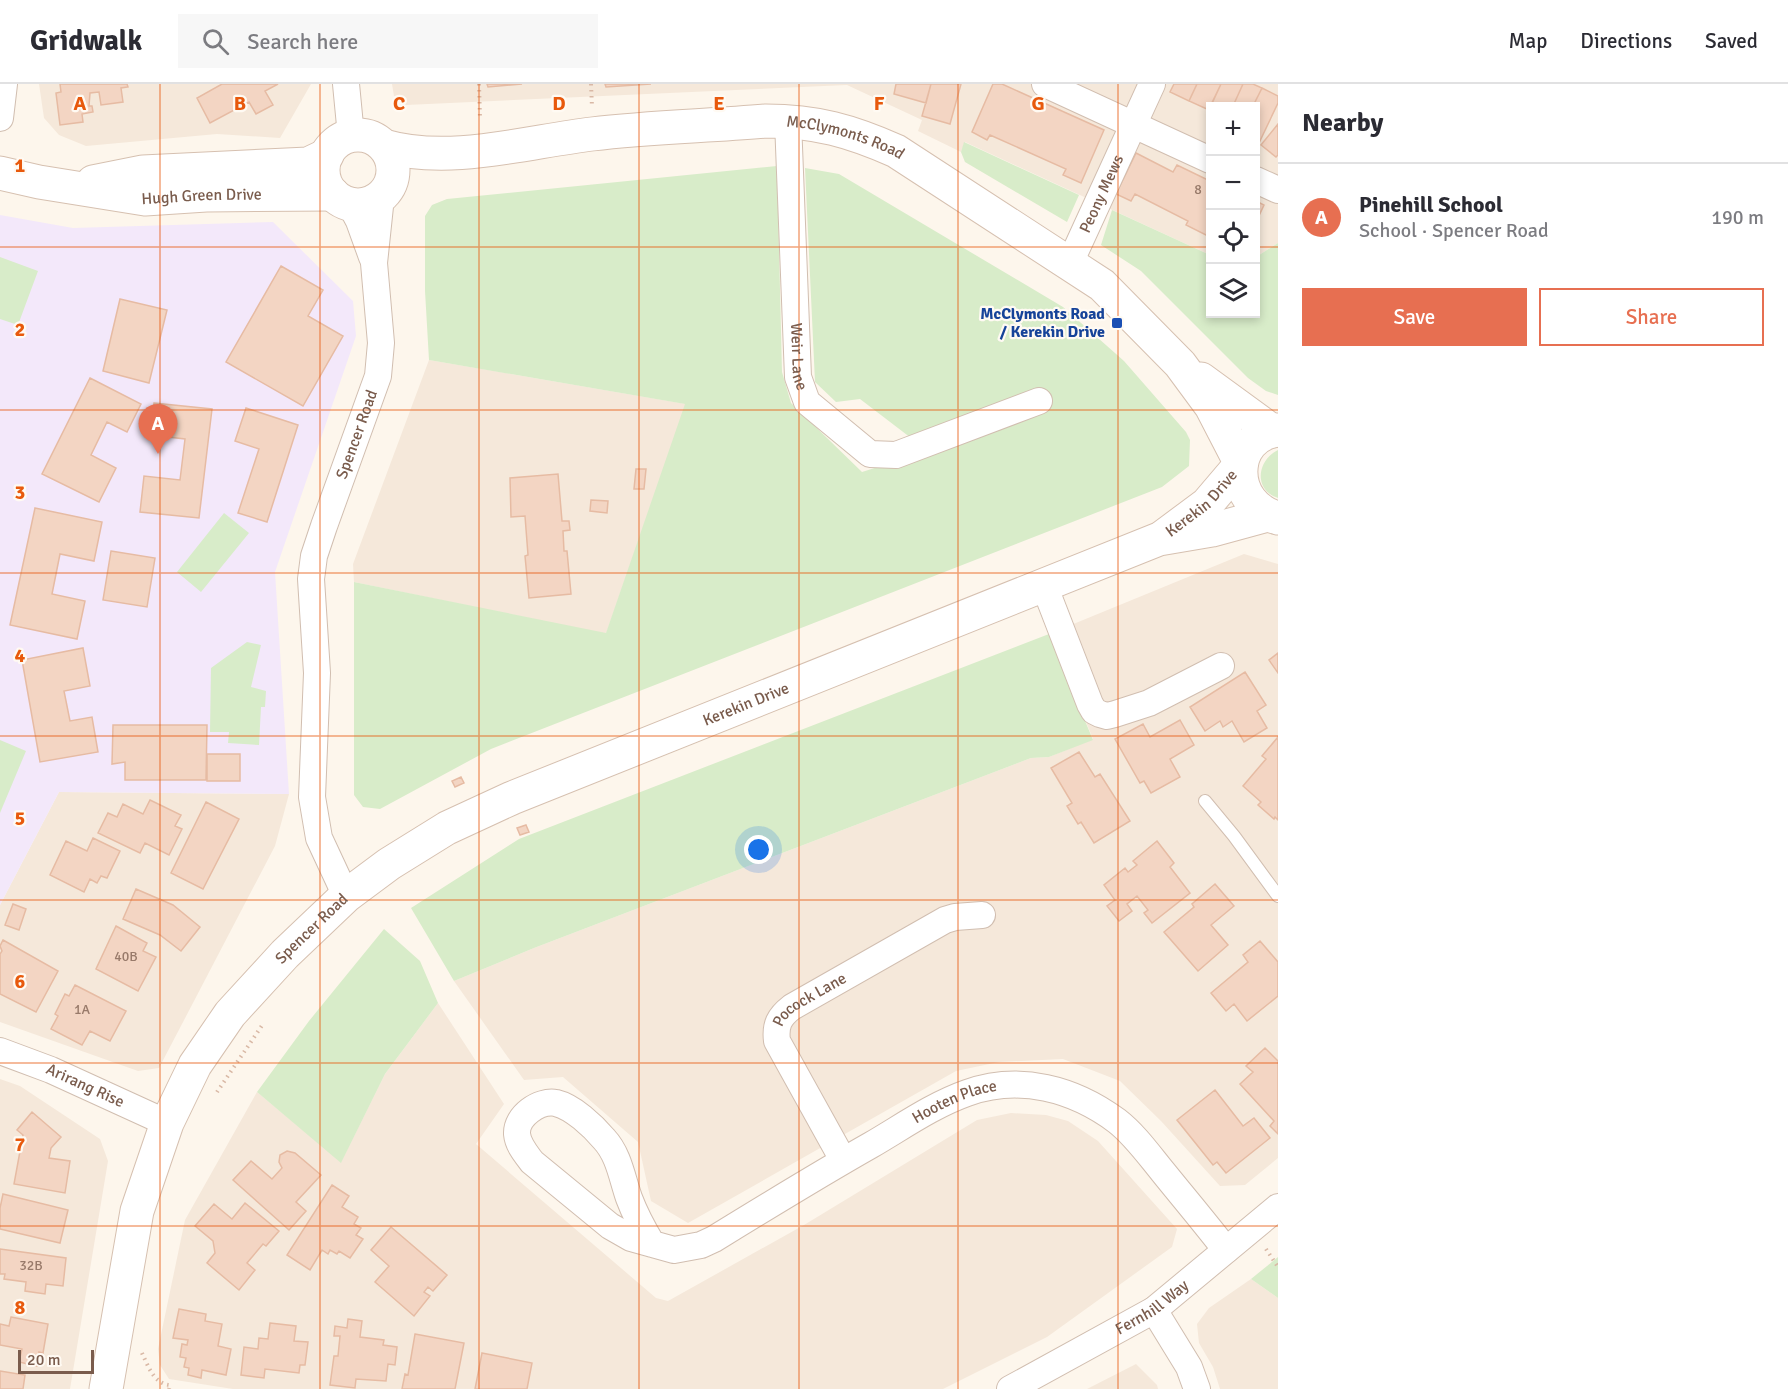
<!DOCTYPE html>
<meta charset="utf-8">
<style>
body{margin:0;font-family:Signika,sans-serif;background:#f7f7f7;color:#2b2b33}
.controls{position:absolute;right:18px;top:18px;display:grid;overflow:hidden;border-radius:0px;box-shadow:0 3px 9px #0003}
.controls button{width:54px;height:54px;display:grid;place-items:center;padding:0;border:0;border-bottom:2px solid #e1e1e2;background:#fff;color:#2b2b33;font:30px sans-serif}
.scale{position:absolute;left:18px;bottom:15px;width:76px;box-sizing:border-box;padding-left:6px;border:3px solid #7a5c4d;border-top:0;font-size:16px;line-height:21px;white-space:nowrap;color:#7a5c4d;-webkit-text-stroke:4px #fffaf3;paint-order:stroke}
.you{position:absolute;left:759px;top:766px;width:21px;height:21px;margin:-15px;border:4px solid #fff;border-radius:50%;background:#1a73e8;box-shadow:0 0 0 9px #1a73e833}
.badge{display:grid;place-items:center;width:39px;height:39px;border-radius:50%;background:#e76f51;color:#fff;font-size:20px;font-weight:700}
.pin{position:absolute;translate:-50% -50px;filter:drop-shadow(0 2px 3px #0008)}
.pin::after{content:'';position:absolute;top:32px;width:21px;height:18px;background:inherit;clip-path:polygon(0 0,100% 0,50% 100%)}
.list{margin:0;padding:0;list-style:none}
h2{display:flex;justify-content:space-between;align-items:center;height:78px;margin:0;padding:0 24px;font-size:26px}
h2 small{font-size:20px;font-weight:400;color:#7c7c81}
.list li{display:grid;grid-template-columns:39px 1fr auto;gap:18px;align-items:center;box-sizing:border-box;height:108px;padding:0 24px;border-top:2px solid #e1e1e2}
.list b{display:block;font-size:22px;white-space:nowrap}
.list p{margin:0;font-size:20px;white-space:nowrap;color:#7c7c81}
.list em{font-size:20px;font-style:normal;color:#7c7c81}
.actions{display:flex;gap:12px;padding:18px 24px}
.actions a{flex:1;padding:14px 0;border:2px solid #e76f51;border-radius:0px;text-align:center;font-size:21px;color:#e76f51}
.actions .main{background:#e76f51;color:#fff}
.icon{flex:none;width:33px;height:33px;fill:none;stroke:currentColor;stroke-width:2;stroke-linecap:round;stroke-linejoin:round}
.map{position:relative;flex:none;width:1278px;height:1305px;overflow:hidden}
header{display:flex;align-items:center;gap:36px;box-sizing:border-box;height:84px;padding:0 30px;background:#fff;border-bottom:2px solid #e1e1e2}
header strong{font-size:28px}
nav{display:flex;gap:33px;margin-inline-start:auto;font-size:21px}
.search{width:420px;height:54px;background:#f7f7f7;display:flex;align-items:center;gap:15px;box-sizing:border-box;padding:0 21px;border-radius:0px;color:#7c7c81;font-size:22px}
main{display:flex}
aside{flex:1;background:#fff}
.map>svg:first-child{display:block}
.residential{fill:#f5e8da}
.education{fill:#f3e8fa}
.green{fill:#d8ecc9}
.building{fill:#f3d5c3;stroke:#e6bba3;stroke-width:1.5}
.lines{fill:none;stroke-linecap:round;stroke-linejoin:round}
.lane-casing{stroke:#d1beb0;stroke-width:14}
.street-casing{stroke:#d1beb0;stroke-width:28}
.secondary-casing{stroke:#d6c0b0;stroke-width:35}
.path{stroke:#d9b8a5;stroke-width:4;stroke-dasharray:1.5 4.5;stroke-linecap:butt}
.lane{stroke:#fff;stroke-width:12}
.street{stroke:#fff;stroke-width:26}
.secondary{stroke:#fff;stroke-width:33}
.grid{fill:none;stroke:#e8590c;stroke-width:1.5;stroke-opacity:0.55}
.transit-dot{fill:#1a4fb4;stroke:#fffaf3;stroke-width:2}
.labels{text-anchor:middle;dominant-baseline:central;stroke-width:4.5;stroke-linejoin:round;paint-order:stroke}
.number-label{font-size:14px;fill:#987a6a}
.street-label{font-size:16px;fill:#7a5c4d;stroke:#fffaf3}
.transit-label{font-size:16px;font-weight:bold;fill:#164399;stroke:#fffaf3;text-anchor:end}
.grid-label{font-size:20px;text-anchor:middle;font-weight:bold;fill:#e8590c;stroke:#fffaf3;stroke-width:4.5;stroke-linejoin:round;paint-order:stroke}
</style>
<header>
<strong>Gridwalk</strong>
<div class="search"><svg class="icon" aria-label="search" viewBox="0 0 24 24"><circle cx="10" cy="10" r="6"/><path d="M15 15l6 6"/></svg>Search here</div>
<nav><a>Map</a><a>Directions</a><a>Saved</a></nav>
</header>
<main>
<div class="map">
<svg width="1278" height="1305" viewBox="0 0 1278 1305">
<rect width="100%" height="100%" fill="#fdf6ec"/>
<path class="residential" d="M39,0H311L280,54L217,50L86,62L59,51L44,34Z
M392,0H1278V159L1256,173V22H1210V171L965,58L961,68L918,47L922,36L847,1L406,21L394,12Z
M429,276L686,320L606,550L354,498L353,480Z
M1244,470L1278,480V1074L1245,1101L1220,1102L1161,1037L1120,997L1063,975L999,978L956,987L688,1139L651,1117L638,1058L563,993L524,996L454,897L534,864L1031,674L1049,673L1093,655L1049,550Z
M59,708L289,710L275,762L159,984L138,987L0,938V821Z
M438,919L504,1020L476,1060L656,1214L668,1217L804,1141L977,1036L1011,1029L1046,1031L1068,1037L1098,1057L1177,1145L1172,1163L1047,1253L943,1305H233L169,1295L160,1281L158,1265L185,1136L257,1008L341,1078L385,990Z
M0,995L20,1002L100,1055L108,1077L70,1305H0Z
M1251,1195L1278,1214V1305H1220L1213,1283L1199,1259L1197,1240L1209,1224Z
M1136,1280L1157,1301L1158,1305H1087Z"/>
<path class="education" d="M0,131L73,144L273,138L353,217L356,252L275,488L289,710L59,708L0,821Z"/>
<path class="green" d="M964,58L1079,111L1067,138L965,78L961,68Z
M777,82L782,288L791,319L862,388L928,367L860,315L836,318L815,298L805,84L839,90L1063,223L1124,277L1186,348L1190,356L1189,382L1162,403L491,665L380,725L363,723L354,711V498L606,549L685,320L429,276L425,207V132L432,121L447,115Z
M1112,126L1210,171V230H1256V173L1278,159V311L1266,307L1248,294L1141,187L1101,161Z
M0,173L38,187L18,241L0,235Z
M1278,366V414C1253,406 1257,376 1278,366Z
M224,429L249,449L201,508L177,488Z
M1049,550L1093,656L1049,673L1031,674L534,864L454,897L411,824L519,755Z
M247,558L261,561L251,603L266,607L265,623H261L259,661L228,659L229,648H210L211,584Z
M0,656L26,667L0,729Z
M384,845L420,877L438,919L385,990L341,1079L257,1008L309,937Z
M1278,1173V1214L1251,1195Z"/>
<path class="building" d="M60,0H127L128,3L121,4L123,18L101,21L99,8L90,9L89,22H92L93,28L82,30L83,38L60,41L56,9L61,8Z
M222,0H278L265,7L273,21L256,30L249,18L210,39L197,14Z
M487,0H522L488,3Z
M605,0H651L606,3Z
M896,0H931L926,19L894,10Z
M931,0H961L950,40L922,32Z
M993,0H1002L1104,46L1081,99L1063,91L1066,85L990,51L987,56L972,48Z
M1174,0H1197L1189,17L1170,8Z
M1197,0H1221L1209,26L1189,17Z
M1221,0H1243L1233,22H1210V31L1207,29Z
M1243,0H1253L1262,4L1253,22H1233Z
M1262,4L1278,12V19L1259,59L1256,57V22H1253Z
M1278,40V71L1276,73L1261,61Z
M1136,69L1173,88L1177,81L1210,97V153L1186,141L1188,137L1135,110L1131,117L1116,110Z
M1256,117L1264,121L1256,138Z
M281,182L323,206L308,232L343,252L303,322L226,278Z
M120,215L167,226L149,299L103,287Z
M90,294L141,320L127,348L107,338L91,371L116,384L99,418L42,390Z
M154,319L212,325L199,434L140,428L144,392L180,396L185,355L151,351Z
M246,324L298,341L267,438L238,429L259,365L235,357Z
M636,385H646L644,405H634Z
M558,390L562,437H569L570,446L563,447L564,467H567L571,510L529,514L525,472L528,471L525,432L511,433L510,394Z
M591,416L608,417L607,429L590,427Z
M35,424L102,438L94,477L60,470L52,510L85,517L77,555L10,541Z
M111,467L155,474L147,523L103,516Z
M83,564L90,602L64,607L70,637L92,633L98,668L40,678L22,576Z
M1278,569V589L1269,576Z
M1245,588L1266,621L1257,627L1267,644L1244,658L1232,637L1223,643L1220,637L1205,647L1190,623Z
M1180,636L1194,661L1170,675L1180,693L1151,709L1144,697L1140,699L1115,655L1143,640L1150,653Z
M113,641H207L206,696H125V678L112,680Z
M1278,653V736L1275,733L1274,735L1258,721L1261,718L1243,702L1266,675L1262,672Z
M1079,668L1095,693L1100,690L1130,737L1094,759L1081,738L1078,740L1067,722L1072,719L1051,684Z
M207,670H240V697H207Z
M461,693L464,699L455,703L452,697Z
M150,716L181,731L175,742L182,745L169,771L145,759L140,769L98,749L108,729L117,733L123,720L143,730Z
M206,718L239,735L203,805L171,789Z
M526,741L529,748L520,751L517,744Z
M93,754L120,767L107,794L101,792L97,799L90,795L84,808L50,791L66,757L87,767Z
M1157,757L1174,779L1170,783L1190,809L1152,839L1144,829L1148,826L1137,812L1127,820L1132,827L1119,837L1107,822L1115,816L1104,801L1125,784L1128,788L1137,781L1133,777Z
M1215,800L1234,822L1211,841L1228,861L1198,887L1164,848L1194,823L1192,820Z
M136,805L173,821L200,843L181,867L160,851L123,835Z
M13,820L26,825L19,846L5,841Z
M116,842L147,859L143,867L156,873L138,907L96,885Z
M3,856L58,887L36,928L0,910V870L2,867L0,862Z
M1260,857L1278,878V912L1247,937L1234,920L1226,927L1211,909L1248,878L1243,871Z
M75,901L126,927L110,957L90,947L82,961L51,945L58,932L55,930L65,910L69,912Z
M1265,964L1278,977V1050L1270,1042L1274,1037L1240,1000L1253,988L1246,982Z
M1215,1006L1243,1042L1254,1034L1270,1054L1226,1089L1217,1078L1213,1081L1177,1036Z
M32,1028L61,1053L51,1064L49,1074L70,1077L65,1109L14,1100L23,1051L17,1046Z
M287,1067L295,1069L321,1091L296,1118L306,1127L289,1146L233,1096L251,1077L272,1095L282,1084L279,1078L280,1071Z
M332,1101L349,1112L342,1123L358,1133L354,1140L361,1144L356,1151L363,1155L350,1174L339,1167L337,1170L330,1166L328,1170L322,1166L310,1186L287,1171Z
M3,1110L68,1126L60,1159L0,1145V1124Z
M245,1119L279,1147L266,1162L263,1160L247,1179L255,1186L239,1206L207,1179L215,1169L213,1157L195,1142L214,1120L232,1135Z
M391,1143L447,1191L433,1207L428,1203L424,1208L430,1212L414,1232L375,1198L389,1182L371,1166Z
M0,1165L66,1174L63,1202L46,1200L45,1210L25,1207L26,1198L4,1195L5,1190H0Z
M179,1225L206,1230L205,1237L222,1240L218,1262L231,1265L226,1291L202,1286L201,1294L188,1291L189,1284L184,1283L186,1274L180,1273L182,1260L187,1261L188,1256L173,1254Z
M11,1233L48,1240L43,1269L39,1268L37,1282L19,1278L22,1265L0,1261V1240L9,1242Z
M348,1235L362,1237L360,1253L384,1256L383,1261L397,1263L395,1281L388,1280L386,1297L356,1295L355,1304L330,1301L334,1272H338L340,1252H334L335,1242L347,1244Z
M270,1239L296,1242L294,1257L308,1258L305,1281H300L299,1289L265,1285L264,1294L241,1291L244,1263L258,1265L259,1254L268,1255Z
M415,1250L464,1259L455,1305H402L405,1290L408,1291Z
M482,1269L532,1279L527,1305H475Z
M0,1287L25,1291L23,1305H0Z"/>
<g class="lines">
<defs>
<path id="lane" d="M1205,717L1234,752L1278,812"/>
<g id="street">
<path d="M346,0L351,52"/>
<path d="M1045,0L1210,76"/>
<path d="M0,34L4,0"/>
<path id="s1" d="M788,37L798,293L807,318L870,370L896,371L1039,317"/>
<path d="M1256,96L1278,106"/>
<path d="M350,120L359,137L372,173"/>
<path id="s2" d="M1070,179L1152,0"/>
<path d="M1044,501L1090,620L1094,627L1100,630L1107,632L1115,630L1149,619L1221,582"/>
<path id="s3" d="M346,812L319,754L312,713L317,589L311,495L314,472L324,442L378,292L381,259L374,179L381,113"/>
<path id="s4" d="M0,967L51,986L167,1039"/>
<path id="s5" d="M843,1076L777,957C775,941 779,933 792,923L945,836L955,833L982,831"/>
<path id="s6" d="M652,1160C643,1145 635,1130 629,1114C622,1094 619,1071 604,1055C593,1042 573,1023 556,1019C539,1016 516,1032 517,1050C518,1061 526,1070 532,1078L610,1142L631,1154L674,1166L701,1161L714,1155C766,1123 818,1091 871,1061C902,1043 933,1021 967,1009C1020,990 1074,1005 1117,1037C1135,1051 1149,1071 1163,1088C1184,1114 1206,1140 1226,1166"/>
<path d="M1154,1226L1189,1283L1197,1305"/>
<path id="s7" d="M1010,1305L1154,1226L1278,1123"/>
</g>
<g id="secondary">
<circle cx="358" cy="86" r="35"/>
<path id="s8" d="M384,62C449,81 526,58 592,50C650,43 708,42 766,37C816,37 851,47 896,67L1102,201L1180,280L1211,322L1241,380"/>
<path id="s9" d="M0,89L39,98L145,115L206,111L333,110"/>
<path d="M93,98L143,88L308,80L327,71"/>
<path d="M1201,295L1272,347"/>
<path d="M1278,346C1229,352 1228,421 1278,434"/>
<path id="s10" d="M1164,452L1207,420L1241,380"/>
<path id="s11" d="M106,1305L137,1127L167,1039L195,981L230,930L285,870L346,812L389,780L447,744L512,714L1159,455L1212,446L1267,431"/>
</g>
</defs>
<use href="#lane" class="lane-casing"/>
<use href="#street" class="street-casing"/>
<use href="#secondary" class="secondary-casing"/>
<path class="path" d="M479,0L480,34
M591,0L592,23
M217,1008L263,940
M1266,1165L1278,1183
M142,1269C148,1282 154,1300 170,1301L169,1305"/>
<use href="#lane" class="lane"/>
<use href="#street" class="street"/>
<use href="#secondary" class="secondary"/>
</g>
<path class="grid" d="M160,0V1305M320,0V1305M479,0V1305M639,0V1305M799,0V1305M958,0V1305M1118,0V1305M0,163H1210M1256,163H1278M0,326H1278M0,489H1278M0,652H1278M0,816H1278M0,979H1278M0,1142H1278"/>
<rect class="transit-dot" x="1111" y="233" width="12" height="12" rx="3"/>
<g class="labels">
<g class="number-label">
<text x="1198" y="105">8</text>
<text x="126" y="872">40B</text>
<text x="82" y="925">1A</text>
<text x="31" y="1181">32B</text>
</g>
<g class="street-label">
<text stroke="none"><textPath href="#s8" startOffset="466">McClymonts Road</textPath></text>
<text stroke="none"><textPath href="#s2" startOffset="76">Peony Mews</textPath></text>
<text stroke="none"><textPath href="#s9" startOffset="204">Hugh Green Drive</textPath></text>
<text stroke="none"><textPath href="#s1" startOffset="236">Weir Lane</textPath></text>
<text stroke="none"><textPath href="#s3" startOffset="476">Spencer Road</textPath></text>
<text stroke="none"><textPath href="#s10" startOffset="50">Kerekin Drive</textPath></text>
<text stroke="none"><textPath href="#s11" startOffset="1011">Kerekin Drive</textPath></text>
<text stroke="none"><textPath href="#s11" startOffset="518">Spencer Road</textPath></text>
<text stroke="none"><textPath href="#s5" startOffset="194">Pocock Lane</textPath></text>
<text stroke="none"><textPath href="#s4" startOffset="92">Arirang Rise</textPath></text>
<text stroke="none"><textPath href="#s6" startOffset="754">Hooten Place</textPath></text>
<text stroke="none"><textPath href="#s7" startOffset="164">Fernhill Way</textPath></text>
</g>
<g class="transit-label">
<text x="1105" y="230">McClymonts Road<tspan x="1105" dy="18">/ Kerekin Drive</tspan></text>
</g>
</g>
<g class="grid-label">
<text x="80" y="26">A</text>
<text x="240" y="26">B</text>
<text x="399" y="26">C</text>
<text x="559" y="26">D</text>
<text x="719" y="26">E</text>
<text x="879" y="26">F</text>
<text x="1038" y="26">G</text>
<text x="20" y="88">1</text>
<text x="20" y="252">2</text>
<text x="20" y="415">3</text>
<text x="20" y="578">4</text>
<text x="20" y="741">5</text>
<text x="20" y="904">6</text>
<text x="20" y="1067">7</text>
<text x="20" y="1230">8</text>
</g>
</svg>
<div class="controls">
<button>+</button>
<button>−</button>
<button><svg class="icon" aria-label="locate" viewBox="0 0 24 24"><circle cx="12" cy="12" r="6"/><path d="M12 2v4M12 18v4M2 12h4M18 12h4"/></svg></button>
<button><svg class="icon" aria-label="layers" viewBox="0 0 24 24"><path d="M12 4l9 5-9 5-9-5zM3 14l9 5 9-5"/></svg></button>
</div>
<div class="scale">20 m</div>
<div class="you"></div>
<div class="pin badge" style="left:158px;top:370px">A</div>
</div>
<aside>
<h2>Nearby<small></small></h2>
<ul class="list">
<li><span class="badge">A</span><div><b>Pinehill School</b><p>School · Spencer Road</p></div><em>190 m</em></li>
</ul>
<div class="actions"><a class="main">Save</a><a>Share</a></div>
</aside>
</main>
